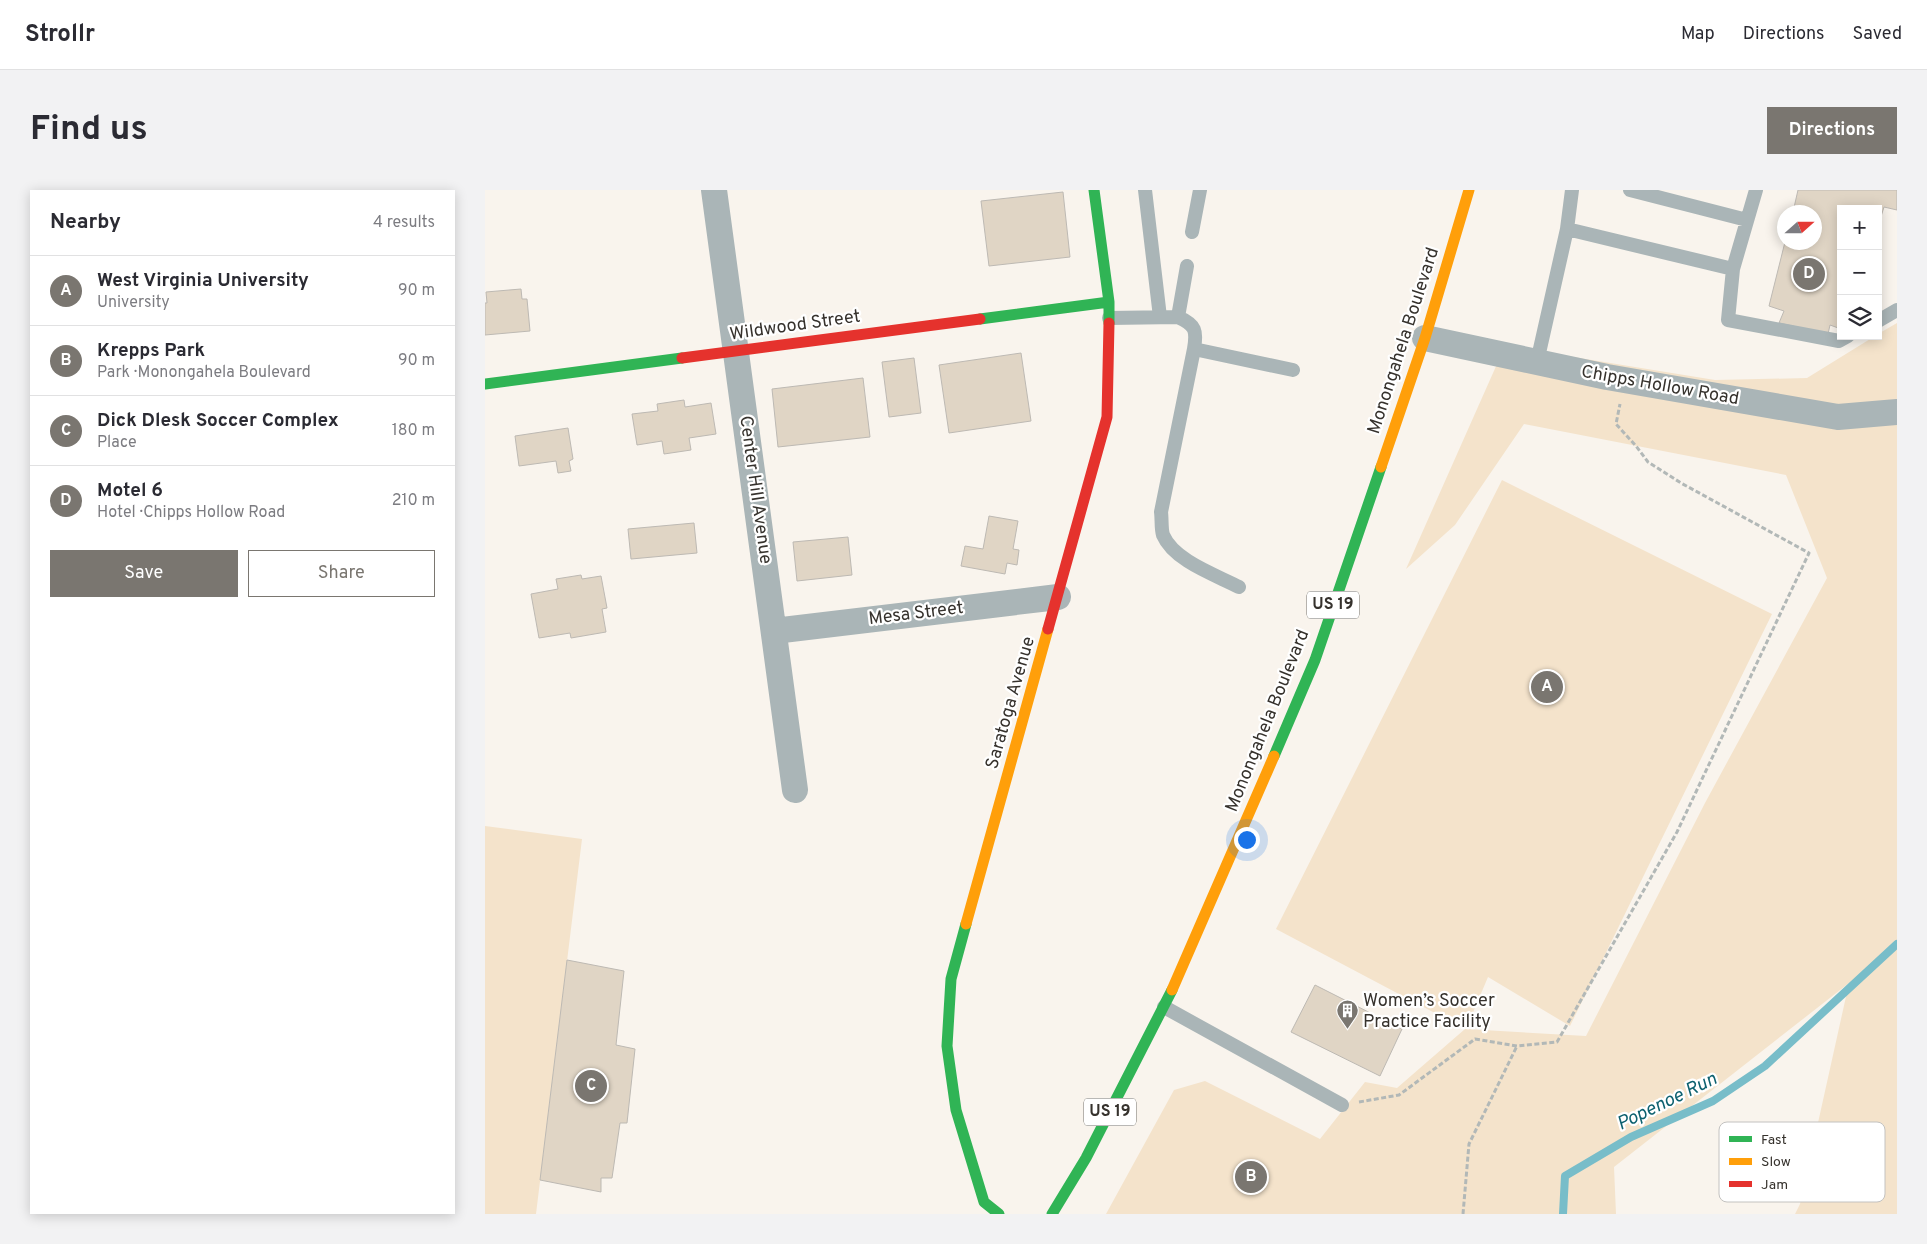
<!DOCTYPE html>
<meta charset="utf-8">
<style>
body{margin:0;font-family:Overpass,sans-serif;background:#f2f2f3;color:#2b2b33}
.controls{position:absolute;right:15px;top:15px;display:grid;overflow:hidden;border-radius:0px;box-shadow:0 2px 12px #0003}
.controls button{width:45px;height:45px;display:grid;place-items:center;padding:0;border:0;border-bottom:1px solid #e1e1e2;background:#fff;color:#2b2b33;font:25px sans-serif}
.compass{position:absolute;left:1292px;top:15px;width:45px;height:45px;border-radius:50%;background:#fff;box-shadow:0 2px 12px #0003;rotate:69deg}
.you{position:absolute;left:761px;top:649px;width:18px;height:18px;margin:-12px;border:4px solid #fff;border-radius:50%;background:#1a73e8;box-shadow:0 0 0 8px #1a73e833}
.badge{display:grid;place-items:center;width:32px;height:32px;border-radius:50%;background:#7a7670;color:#fff;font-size:16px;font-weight:700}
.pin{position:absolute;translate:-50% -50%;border:2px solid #fff;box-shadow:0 1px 5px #0006}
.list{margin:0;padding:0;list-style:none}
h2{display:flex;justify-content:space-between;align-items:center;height:65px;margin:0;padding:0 20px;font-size:21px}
h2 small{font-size:16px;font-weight:400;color:#7c7c81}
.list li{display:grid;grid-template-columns:32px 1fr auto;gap:15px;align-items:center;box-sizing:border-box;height:70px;padding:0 20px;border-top:1px solid #e1e1e2}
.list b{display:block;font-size:19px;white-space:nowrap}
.list p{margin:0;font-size:16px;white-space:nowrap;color:#7c7c81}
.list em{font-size:16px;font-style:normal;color:#7c7c81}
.actions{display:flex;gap:10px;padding:15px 20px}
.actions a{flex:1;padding:11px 0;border:1px solid #7a7670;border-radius:0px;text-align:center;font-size:18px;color:#7a7670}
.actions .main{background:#7a7670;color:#fff}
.icon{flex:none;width:28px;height:28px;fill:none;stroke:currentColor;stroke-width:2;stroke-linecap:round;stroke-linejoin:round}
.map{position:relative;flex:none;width:1412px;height:1024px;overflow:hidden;border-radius:0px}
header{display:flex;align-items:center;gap:30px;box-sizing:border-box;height:70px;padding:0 25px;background:#fff;border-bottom:1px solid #e1e1e2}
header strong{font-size:24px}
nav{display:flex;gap:28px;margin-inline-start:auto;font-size:18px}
.intro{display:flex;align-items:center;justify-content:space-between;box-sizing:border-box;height:120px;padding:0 30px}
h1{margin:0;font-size:35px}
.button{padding:12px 22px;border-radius:0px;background:#7a7670;color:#fff;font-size:18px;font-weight:700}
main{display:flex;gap:30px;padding:0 30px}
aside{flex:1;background:#fff;border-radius:0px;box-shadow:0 2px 12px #0003}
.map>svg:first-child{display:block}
.green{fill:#f4e3cb}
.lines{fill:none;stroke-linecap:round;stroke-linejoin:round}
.stream{stroke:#78bdc9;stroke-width:8}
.building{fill:#e0d5c5;stroke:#bdb9b3}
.path{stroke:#b2b8b7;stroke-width:3;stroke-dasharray:5 2.5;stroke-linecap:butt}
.lane{stroke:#aab5b7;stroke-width:14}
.street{stroke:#aab5b7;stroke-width:26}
.fast{stroke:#30b455;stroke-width:11}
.slow{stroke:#ff9f0a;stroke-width:11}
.jam{stroke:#e5322d;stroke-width:11}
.labels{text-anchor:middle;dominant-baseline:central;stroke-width:4.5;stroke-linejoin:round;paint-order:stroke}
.shield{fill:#fff;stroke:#72706c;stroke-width:1}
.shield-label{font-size:16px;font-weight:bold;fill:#36322d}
.street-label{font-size:18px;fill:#36322d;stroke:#fff}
.poi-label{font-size:18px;fill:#36322d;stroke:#fff;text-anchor:start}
.water-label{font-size:19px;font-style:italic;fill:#0d616f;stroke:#fff}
.key{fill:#fff;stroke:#c3c2c0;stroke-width:1}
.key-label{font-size:14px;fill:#36322d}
</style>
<header>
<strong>Strollr</strong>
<nav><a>Map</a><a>Directions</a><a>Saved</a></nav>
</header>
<div class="intro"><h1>Find us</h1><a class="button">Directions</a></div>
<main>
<aside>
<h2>Nearby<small>4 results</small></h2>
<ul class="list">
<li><span class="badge">A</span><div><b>West Virginia University</b><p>University</p></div><em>90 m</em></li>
<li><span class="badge">B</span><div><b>Krepps Park</b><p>Park · Monongahela Boulevard</p></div><em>90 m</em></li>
<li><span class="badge">C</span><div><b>Dick Dlesk Soccer Complex</b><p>Place</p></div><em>180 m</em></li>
<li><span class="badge">D</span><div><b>Motel 6</b><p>Hotel · Chipps Hollow Road</p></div><em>210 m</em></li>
</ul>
<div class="actions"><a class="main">Save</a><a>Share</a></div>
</aside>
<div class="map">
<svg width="1412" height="1024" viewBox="0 0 1412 1024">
<rect width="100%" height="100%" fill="#f9f4ed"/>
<path class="green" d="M1412,133V1024H1310L1315,1014L1364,793L1129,977L1131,1024H621L689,900L720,891L835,949L880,892L912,898L980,839L791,739L1017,290L1287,424L1085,836L1003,787L981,839L1101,846L1220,613L1342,388L1301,285L1039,234L970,335L921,379L1020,156L1230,190L1322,188L1390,146H1393V144Z
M0,636L97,649L51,1024H0Z"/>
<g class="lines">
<path class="stream" d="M1078,1024L1080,986L1146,947L1228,911L1280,876L1412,754"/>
</g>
<path class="building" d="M1313,0H1412V20L1399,17L1393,36V19H1356V139L1345,135L1343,144L1294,133L1299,121L1284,116L1300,52H1330V22H1308Z
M578,2L585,67L504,76L496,11Z
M36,99L37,109H42L45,141L0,145V113H2L1,102Z
M536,163L546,231L464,243L454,175Z
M429,168L436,223L404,227L397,172Z
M378,188L385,247L293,257L287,199Z
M199,210L200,217L226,213L231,244L204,248L206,260L179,264L177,251L152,255L147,224L173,221L172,214Z
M83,238L88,269L84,271L86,281L73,283L71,271L34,276L30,246Z
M504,326L533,331L528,359L534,360L532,375L522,373L520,384L476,376L480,356L498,359Z
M209,333L212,363L146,369L143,339Z
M363,347L367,385L312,391L308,352Z
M96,385L97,389L116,386L122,418L117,419L121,442L86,448L85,443L54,448L46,404L73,399L71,389Z
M82,770L139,781L131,855L150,859L142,933H135L127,988H116V1002L55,990Z
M830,795L917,839L895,886L806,842Z"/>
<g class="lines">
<path class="path" d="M874,912L914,905L990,849L1032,856L1072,852L1192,642L1324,363L1196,293L1163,272L1151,256L1131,234L1135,214
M978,1024L984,954L1032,856"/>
<path class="lane" d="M660,0L675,127
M1145,0L1262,30
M1271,0L1248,79L1243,130L1354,151L1363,146
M1082,39L1087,0
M707,42L715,0
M693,127L702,76
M624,128L693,127C711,135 712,141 709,159L676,322C677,329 676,339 678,345C689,371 731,385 754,397
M1393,131L1412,120
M709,159L808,180
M1052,172L1082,39L1248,79
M679,817L857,915"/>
<path class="street" d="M229,0L310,600
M940,148L1122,187L1353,227L1412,222
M289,441L573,407"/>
<path class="fast" d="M609,0L624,112V133
M495,129L624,112
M0,194L197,168
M789,566L830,470L896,277
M481,734L466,789L462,856L471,920L499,1012L514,1024
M567,1024L601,968L687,800"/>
<path class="slow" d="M896,277L940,148L984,0
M481,734L563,439
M687,800L789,566"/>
<path class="jam" d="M197,168L495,129
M563,439L622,227L624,133"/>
</g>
<defs>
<symbol id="building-pin" viewBox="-11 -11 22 30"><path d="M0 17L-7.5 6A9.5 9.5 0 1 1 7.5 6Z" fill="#7a7670" stroke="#fff"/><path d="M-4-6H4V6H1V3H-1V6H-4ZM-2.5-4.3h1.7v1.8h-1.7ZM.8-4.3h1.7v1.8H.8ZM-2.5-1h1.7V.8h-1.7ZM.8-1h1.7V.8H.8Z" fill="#fff"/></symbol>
</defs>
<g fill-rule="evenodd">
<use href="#building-pin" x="850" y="808" width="25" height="34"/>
</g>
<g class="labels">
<g class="shield">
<rect x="822" y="401.5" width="52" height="27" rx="4"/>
<rect x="599" y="908.5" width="52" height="27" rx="4"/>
</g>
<g class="shield-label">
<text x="848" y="415">US 19</text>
<text x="625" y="922">US 19</text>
</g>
<g class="street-label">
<text transform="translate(310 136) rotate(-8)">Wildwood Street</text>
<text transform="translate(919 151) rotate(-72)">Monongahela Boulevard</text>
<text transform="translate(1175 196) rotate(10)">Chipps Hollow Road</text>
<text transform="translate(270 300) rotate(82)">Center Hill Avenue</text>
<text transform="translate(431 424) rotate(-7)">Mesa Street</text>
<text transform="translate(526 513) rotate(-74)">Saratoga Avenue</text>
<text transform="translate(783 531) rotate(-68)">Monongahela Boulevard</text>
</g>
<g class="poi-label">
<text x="878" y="811">Women’s Soccer<tspan x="878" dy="21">Practice Facility</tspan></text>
</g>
<g class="water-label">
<text transform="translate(1182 912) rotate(-26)">Popenoe Run</text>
</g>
</g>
<rect x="1234" y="932" width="166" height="80" rx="8" class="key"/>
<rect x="1244" y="946" width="23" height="6" fill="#30b455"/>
<rect x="1244" y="968" width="23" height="7" fill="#ff9f0a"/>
<rect x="1244" y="991" width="23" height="6" fill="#e5322d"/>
<g class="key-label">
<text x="1276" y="954">Fast</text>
<text x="1276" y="976">Slow</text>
<text x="1276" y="999">Jam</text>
</g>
</svg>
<div class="controls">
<button>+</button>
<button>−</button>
<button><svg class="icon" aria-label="layers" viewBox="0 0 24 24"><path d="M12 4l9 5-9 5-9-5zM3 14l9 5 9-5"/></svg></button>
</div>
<svg class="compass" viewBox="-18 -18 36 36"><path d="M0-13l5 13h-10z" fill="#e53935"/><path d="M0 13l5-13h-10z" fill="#7c7c81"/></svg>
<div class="you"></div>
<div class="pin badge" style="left:1062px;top:497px">A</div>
<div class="pin badge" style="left:766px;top:987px">B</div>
<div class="pin badge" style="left:106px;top:896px">C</div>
<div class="pin badge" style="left:1324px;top:84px">D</div>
</div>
</main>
